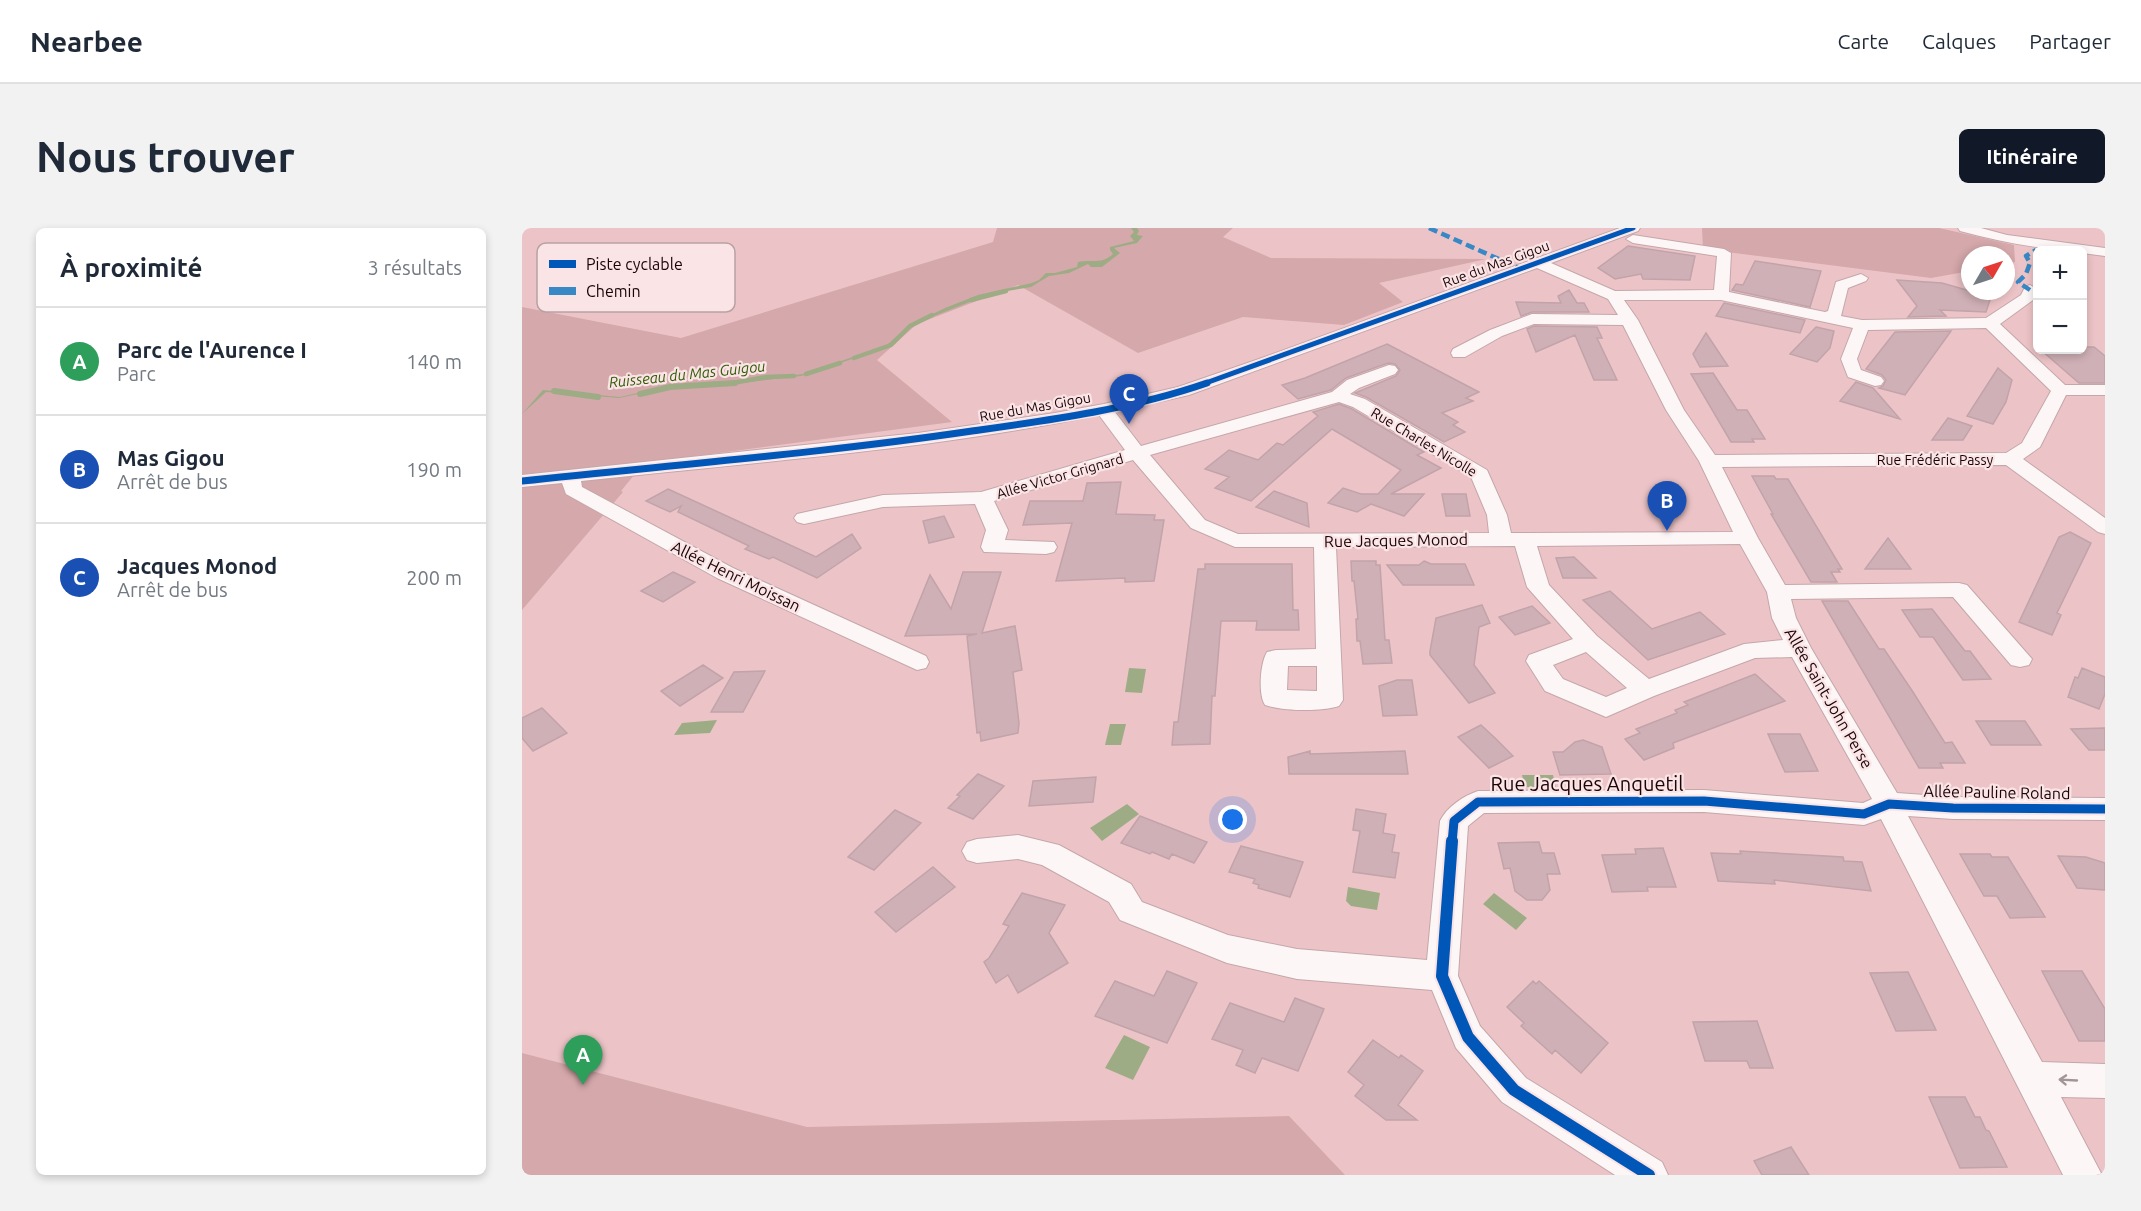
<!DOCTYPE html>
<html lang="fr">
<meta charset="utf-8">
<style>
body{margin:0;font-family:Ubuntu,sans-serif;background:#f2f2f3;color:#1f2937}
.controls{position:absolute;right:18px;top:18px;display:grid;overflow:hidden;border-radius:9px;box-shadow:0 3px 9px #0003}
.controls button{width:54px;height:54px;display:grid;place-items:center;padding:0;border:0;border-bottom:2px solid #e0e1e3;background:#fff;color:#1f2937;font:30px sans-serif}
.compass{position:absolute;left:1439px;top:18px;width:54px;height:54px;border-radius:50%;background:#fff;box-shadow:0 3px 9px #0003;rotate:51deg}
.you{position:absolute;left:711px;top:592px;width:21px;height:21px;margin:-15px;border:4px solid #fff;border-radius:50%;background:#1a73e8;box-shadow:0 0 0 9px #1a73e833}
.badge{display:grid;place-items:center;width:39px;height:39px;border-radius:50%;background:#111827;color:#fff;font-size:20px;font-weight:700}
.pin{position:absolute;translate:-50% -50px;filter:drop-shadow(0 2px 3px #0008)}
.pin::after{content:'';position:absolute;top:32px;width:21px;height:18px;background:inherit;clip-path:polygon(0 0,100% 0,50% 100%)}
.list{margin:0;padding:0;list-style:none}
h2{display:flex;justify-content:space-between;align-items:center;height:78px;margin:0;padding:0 24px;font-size:26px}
h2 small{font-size:20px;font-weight:400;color:#747a83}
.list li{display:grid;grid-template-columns:39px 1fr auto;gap:18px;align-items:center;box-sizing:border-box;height:108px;padding:0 24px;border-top:2px solid #e0e1e3}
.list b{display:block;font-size:22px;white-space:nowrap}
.list p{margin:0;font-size:20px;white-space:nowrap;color:#747a83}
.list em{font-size:20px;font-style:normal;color:#747a83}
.map{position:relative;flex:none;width:1583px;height:947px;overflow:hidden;border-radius:9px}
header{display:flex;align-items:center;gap:36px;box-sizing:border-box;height:84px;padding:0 30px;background:#fff;border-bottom:2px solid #e0e1e3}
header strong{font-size:28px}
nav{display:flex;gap:33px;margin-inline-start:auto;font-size:21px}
.intro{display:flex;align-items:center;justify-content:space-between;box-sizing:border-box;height:144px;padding:0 36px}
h1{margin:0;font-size:42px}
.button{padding:15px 27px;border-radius:9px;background:#111827;color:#fff;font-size:21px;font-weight:700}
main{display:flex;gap:36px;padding:0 36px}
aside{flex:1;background:#fff;border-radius:9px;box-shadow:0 3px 9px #0003}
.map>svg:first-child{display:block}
.green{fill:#d5a8ab}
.water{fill:#9eac85}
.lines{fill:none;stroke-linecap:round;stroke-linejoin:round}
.stream-far1{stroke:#9eac85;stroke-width:4.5}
.stream{stroke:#9eac85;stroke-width:6}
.building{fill:#cfb0b6;stroke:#c1a3a9;stroke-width:1.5}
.minor-casing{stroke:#c5a6a9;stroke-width:2}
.minor{fill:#fcf6f7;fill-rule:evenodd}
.quiet{stroke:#3888c5;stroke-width:4.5;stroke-dasharray:9 4.5;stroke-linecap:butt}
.cycleway-far3-casing{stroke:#fbe4e5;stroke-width:8}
.cycleway-far2-casing{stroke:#fbe4e5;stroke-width:10}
.cycleway-far1-casing{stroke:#fbe4e5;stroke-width:13}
.cycleway-casing{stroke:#fbe4e5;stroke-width:16}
.cycleway-far3{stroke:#0057b8;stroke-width:5}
.cycleway-far2{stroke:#0057b8;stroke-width:7}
.cycleway-far1{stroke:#0057b8;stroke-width:9}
.cycleway{stroke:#0057b8;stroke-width:12}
.oneway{stroke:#a29597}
.labels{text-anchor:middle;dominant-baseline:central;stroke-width:4.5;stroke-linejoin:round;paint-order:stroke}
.far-street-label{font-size:14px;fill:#1a0406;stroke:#fbe4e5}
.far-water-label{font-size:15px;font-style:italic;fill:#2f5c05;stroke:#fbe4e5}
.street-label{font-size:16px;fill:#1a0406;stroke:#fbe4e5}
.near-street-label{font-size:20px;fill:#1a0406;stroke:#fbe4e5}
.key{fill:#fbe4e5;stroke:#b8a1a2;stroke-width:1.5}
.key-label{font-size:16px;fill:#1a0406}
</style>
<header>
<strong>Nearbee</strong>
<nav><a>Carte</a><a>Calques</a><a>Partager</a></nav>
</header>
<div class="intro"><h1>Nous trouver</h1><a class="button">Itinéraire</a></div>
<main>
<aside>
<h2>À proximité<small>3 résultats</small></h2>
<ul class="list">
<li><span class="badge" style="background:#2e9e5b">A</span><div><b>Parc de l'Aurence I</b><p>Parc</p></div><em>140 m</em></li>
<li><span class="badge" style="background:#1a4fb4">B</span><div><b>Mas Gigou</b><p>Arrêt de bus</p></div><em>190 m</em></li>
<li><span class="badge" style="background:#1a4fb4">C</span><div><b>Jacques Monod</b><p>Arrêt de bus</p></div><em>200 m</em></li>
</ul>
</aside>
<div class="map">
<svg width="1583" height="947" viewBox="0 0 1583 947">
<rect width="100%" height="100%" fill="#ecc4c7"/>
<path class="green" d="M475,0H711L701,9L749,30L964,31L857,55L881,74L822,97L721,89L616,125L496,57L395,96L355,132L430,194L122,235L99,263L101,264L0,382V79L159,110L471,14Z
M1180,0H1417L1492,17L1493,34L1484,36V27H1448V43L1409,50L1181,21Z
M0,825L285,899L767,888L823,947H0Z"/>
<path class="water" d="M609,0H615L617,3L615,7L621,8L615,15L592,20L598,25L580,39H569L566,36L547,45L527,48L509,59L468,66L392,96L369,117L360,121L279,148L201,157L148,159L97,170L24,164L0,186L21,162L98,169L150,157L191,156L282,146L365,117L386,98L423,80L456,67L510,55L517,52L524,45H533L555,39L556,34C570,31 579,37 591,26L588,22V19L612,13L608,8L612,4Z
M607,440L624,441L620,465L603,464Z
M195,492L188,505L152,507L160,495Z
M588,496H604L599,517H583Z
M1000,547H1031L1034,559H1003Z
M605,576L617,586L580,613L568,600Z
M826,659L858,665L855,682L829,678L824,673Z
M972,665L1005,690L994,702L961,676Z
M602,807L628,819L611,852L583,840Z"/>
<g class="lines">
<path class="stream-far1" d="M449,72L484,63
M332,130L369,117L388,98L410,87
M284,146L318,135
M187,156H194
M205,156L244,149L272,148"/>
<path class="stream" d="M32,163L76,169
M118,166L148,159L213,155"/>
</g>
<path class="building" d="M1106,18L1173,28L1168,52L1121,51L1119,46L1093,51L1076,40Z
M1233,33L1299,43L1288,79L1210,62L1214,56L1221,57Z
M1375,52L1420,55L1448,63L1470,66L1464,84L1418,82L1424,88L1386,89L1395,78Z
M1047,62L1055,75H1062L1067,84H1010L999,88L994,74L1039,75L1036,68Z
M1202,75L1283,92L1278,105L1194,88Z
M1012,98L1075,99L1080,110H1075L1095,152H1072L1053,107L1014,124L1005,101Z
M1294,99L1312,103L1308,120L1295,134L1268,126Z
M1429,103L1383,167L1357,160L1361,158L1364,152L1360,147L1344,141L1373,104Z
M1184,105L1206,138L1178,139L1171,126Z
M865,116L957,164L944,170L951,173L920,185L936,194L931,197L943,204L922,214L844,169L833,165L874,148L878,142L873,136L866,135L824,150L809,162L776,171L760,157L783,150Z
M1560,119H1572L1583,128V155H1557L1519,122H1560Z
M1476,140L1490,152L1484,174L1471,196L1445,188Z
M1191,145L1215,182H1225L1243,211H1230L1232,214H1209L1169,146Z
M1334,154L1351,160L1378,191L1318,173Z
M817,176L830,181L902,224L895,227L919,240L869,266H902L882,288L849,276L835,284L806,275L821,260L839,266H856L879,242L810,201L729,273L693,260L707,249L683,241L707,222L736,232L755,215L761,217L796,188L791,184Z
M1426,190L1450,198L1441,212H1410Z
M1230,248H1252L1254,251H1266L1320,341H1316L1318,344H1309L1315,354H1289L1249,286H1251Z
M599,254L594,286L633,287L632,292H642L632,353L603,354V350L534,353L550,295L501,297L508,273H561L565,255Z
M146,261L294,329L330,306L339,320L295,350L251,329L247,331L223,321L227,318L156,284L159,278L148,284L124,273Z
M752,263L785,275L787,299L734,279Z
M920,266H944L948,288H924Z
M422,288L432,309L407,315L401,293Z
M1548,304L1569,315L1535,385L1539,387L1530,407L1497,394L1537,309Z
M1366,310L1389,341H1343Z
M1052,329L1074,350H1041L1034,330Z
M829,333H854V337H858L863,412H867L870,435L841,436L838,413H835L834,391H836L832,353H830Z
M902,333L909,336H943L952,357H881L865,337H897Z
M683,336H770L771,382H776L777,402H734L735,393H699L693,468H690L688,516L650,517L652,494H656L676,341H683Z
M151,344L173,354L141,374L119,363Z
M441,344H479L460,405L493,398L500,442L491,444L497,495L496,505L459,513L458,504L455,505L445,408L455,406L383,408L408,347L429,381Z
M1088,363L1130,401L1178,384L1203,406L1126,432L1061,372Z
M1300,373H1326L1357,421H1362L1391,464L1423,515L1430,514L1443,535H1418L1421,540H1397Z
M960,377L968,395L957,399L952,437L973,465L947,475L908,427V423L914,390Z
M1010,378L1028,395L993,407L977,389Z
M1410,381L1443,423H1448L1469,451L1441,452L1411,409H1398L1380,382Z
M181,437L201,450L158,478L139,463Z
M1560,440L1583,449V466L1577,481L1546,469L1553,449L1556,450Z
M243,443L221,484H189L212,444Z
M1233,446L1263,473L1151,515L1152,520L1122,532L1103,511L1118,505L1114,501L1155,485L1153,482L1166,477L1162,474Z
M875,452H890L895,487L861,488L857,458Z
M20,480L45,505L11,523L0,510V490Z
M1454,493H1503L1519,517H1469Z
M959,497L972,509L991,528L967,540L936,509Z
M1583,500V522H1567L1549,501Z
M1246,506H1278L1296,543L1263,544Z
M1061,512L1080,519L1089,546L1038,547L1031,524H1041L1053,514Z
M788,523V526L883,523L886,546H767L766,529Z
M456,546L482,558L451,591L426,580L438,568L435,567Z
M574,549L571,574L507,578L511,553Z
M834,581L864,586L861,605L873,607L870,624L877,625L873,650L831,644L838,603L831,602Z
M373,582L399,595L352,642L326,629Z
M618,588L685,614L672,635L650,626L647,631L630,624L628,626L599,615Z
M1017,614L1020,625H1032L1038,646H1025L1028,662L1020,672H1005L993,663L988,640L982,641L976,615Z
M719,618L781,634L768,669L736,660L737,657L731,655L733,651L707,644Z
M1141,620L1154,659H1125L1126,663L1090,664L1080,627L1114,626L1113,621Z
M1218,623L1321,629L1322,633L1340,634L1349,663L1252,652L1253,656L1196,653L1189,625L1219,626Z
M1438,626H1468L1470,629H1486L1523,689L1488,690L1475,668H1462Z
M1536,628L1564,629L1583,635V662L1555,660Z
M411,639L433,659L374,704L353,684Z
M500,665L543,677L527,705L546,735L496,765L486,747L474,755L462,734L467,730L487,698L481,696Z
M645,743L675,755L645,815L573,788L593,753L632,768Z
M1520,743H1560L1583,781V813H1557Z
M1386,744L1414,802L1374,803L1348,745Z
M1011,753L1014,756L1017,753L1086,815L1059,845L1033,822L1030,826L999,798L1002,795L985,779Z
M773,770L802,781L776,843L740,830L733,845L714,837L721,822L690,811L708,775L762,794Z
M1235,793L1251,840H1228L1225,833H1183L1171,794Z
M851,812L877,830L879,827L901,843L876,877L895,892H864L833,868L842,857L826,844Z
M1407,869H1443L1453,889H1458L1464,902L1467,903L1485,939L1438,940Z
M1269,919L1287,947H1240L1232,933Z"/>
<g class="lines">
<defs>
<path id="minor" d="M1098,0H1118L1116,3L1029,35L1093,63L1192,62L1195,28L1111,15L1104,11L1111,7L1202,21L1209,25L1207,64L1303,84L1306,83L1314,54L1339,46L1346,50L1344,53L1326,60L1319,88L1340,92L1464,90L1499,67L1503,59L1508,57L1516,62L1511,72L1478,96L1543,157H1583V167H1544L1518,219L1501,231L1583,290V306L1576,304L1484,237L1200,239L1236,310L1263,357L1437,355L1445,357L1510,431L1507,437L1498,439L1489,437L1431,369L1269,371L1274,390L1289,420L1375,565L1431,569L1583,570V592L1431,591L1386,588L1520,834L1583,836V870L1539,869L1580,947H1541L1359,591L1342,597L1182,584L962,585L946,598L936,748L958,798L1004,850L1140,934L1146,947H1093L980,874L934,820L910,762L775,751L705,735L598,692L587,674L520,637L496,631L455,635L445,632L440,623L445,614L455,611L496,607L537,617L609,656L620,674L706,707L775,721L905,732L918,593C925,579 941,568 956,563L1182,562L1341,575L1350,571L1270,429L1233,430L1132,468L1084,489L1023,463L1004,433L1007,427L1051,411L1005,359L993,318L814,319L821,472L817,478C799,484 761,483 743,477C736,466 738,436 745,424L754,422L794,421L792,319H713L669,300L611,232L472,273L486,302L483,312L532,314L535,319L532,324L524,326L462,324L459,319L464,302L453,276L361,279L282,296L275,294L272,290L275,286L361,267L459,264L603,222L577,187C407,222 232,234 59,253L60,259L211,340L404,428L407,434L404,440L395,442L195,350L44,266L40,255L0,259V247L396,205L533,185L582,176L656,159L737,131ZM1015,40L1086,71L1096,87L1010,86L968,102L931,121L929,125L931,129H943L980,108L1012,96L1101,97L1144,182L1177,233L1211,304L989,305L985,287L965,242L843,171L828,166L837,160L873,146L876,142L873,138L867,137L825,152L810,164L619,218L593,184L667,167ZM1102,72H1199L1331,100L1319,131L1326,149L1353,158L1359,157L1362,153L1359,149L1339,142L1335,131L1346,102L1464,100L1529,163L1500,215L1484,225L1193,227L1162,182L1116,92ZM817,174L831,179L949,249L965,287L967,305L716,306L683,292L628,227ZM1218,316L1245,364L1250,390L1261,412L1222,416L1127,451L1075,408L1027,357L1015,318ZM1064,424L1105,460L1084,469L1041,451L1031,437ZM766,438H795V463L765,462Z
M1436,0H1459L1485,7L1583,20V28L1560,25V22C1518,22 1479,14 1438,3Z"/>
</defs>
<use href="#minor" class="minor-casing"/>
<use href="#minor" class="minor"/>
<path class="quiet" d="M907,0L999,41
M1508,62L1496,54L1504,46L1508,35L1504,28L1514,22"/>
<defs>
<path id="cycleway-far3" d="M681,156L1111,0"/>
<path id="cycleway-far2" d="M0,253C150,237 301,225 450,203C529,192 610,181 685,155"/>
<path id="cycleway-far1" d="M930,615L932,593L956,574L1182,573L1342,586L1367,576L1431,580L1583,581"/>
<path id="cycleway" d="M930,613L920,748L946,809L992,862L1127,947"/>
</defs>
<use href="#cycleway-far3" class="cycleway-far3-casing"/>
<use href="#cycleway-far2" class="cycleway-far2-casing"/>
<use href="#cycleway-far1" class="cycleway-far1-casing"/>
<use href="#cycleway" class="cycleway-casing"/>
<use href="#cycleway-far3" class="cycleway-far3"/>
<use href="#cycleway-far2" class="cycleway-far2"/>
<use href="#cycleway-far1" class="cycleway-far1"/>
<use href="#cycleway" class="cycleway"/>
</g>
<defs><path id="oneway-shaft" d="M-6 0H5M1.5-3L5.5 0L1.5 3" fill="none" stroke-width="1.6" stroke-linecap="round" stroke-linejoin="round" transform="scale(1.5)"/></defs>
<use class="oneway" href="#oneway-shaft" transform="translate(1546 852) rotate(-177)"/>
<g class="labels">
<g class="far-street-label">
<text transform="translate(974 36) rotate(-20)">Rue du Mas Gigou</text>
<text transform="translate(513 179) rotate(-10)">Rue du Mas Gigou</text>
<text transform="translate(902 214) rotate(31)">Rue Charles Nicolle</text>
<text x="1413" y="232">Rue Frédéric Passy</text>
<text transform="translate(538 248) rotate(-16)">Allée Victor Grignard</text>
</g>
<g class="far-water-label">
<text transform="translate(165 146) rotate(-6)">Ruisseau du Mas Guigou</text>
</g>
<g class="street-label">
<text transform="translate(874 312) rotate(-1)">Rue Jacques Monod</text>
<text transform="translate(214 348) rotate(26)">Allée Henri Moissan</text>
<text transform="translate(1307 470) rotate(60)">Allée Saint-John Perse</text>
<text transform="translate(1475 564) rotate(1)">Allée Pauline Roland</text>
</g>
<g class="near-street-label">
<text x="1065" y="555">Rue Jacques Anquetil</text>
</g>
</g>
<rect x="15" y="15" width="198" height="69" rx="9" class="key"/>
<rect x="27" y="32" width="27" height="8" fill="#0057b8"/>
<rect x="27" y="59" width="27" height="8" fill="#3888c5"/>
<g class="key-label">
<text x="64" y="42">Piste cyclable</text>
<text x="64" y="69">Chemin</text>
</g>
</svg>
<div class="controls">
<button>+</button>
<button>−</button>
</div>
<svg class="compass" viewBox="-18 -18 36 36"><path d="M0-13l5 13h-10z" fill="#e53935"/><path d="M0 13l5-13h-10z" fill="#747a83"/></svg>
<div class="you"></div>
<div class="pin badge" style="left:61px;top:857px;background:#2e9e5b">A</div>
<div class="pin badge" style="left:1145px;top:303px;background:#1a4fb4">B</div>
<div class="pin badge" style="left:607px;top:196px;background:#1a4fb4">C</div>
</div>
</main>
